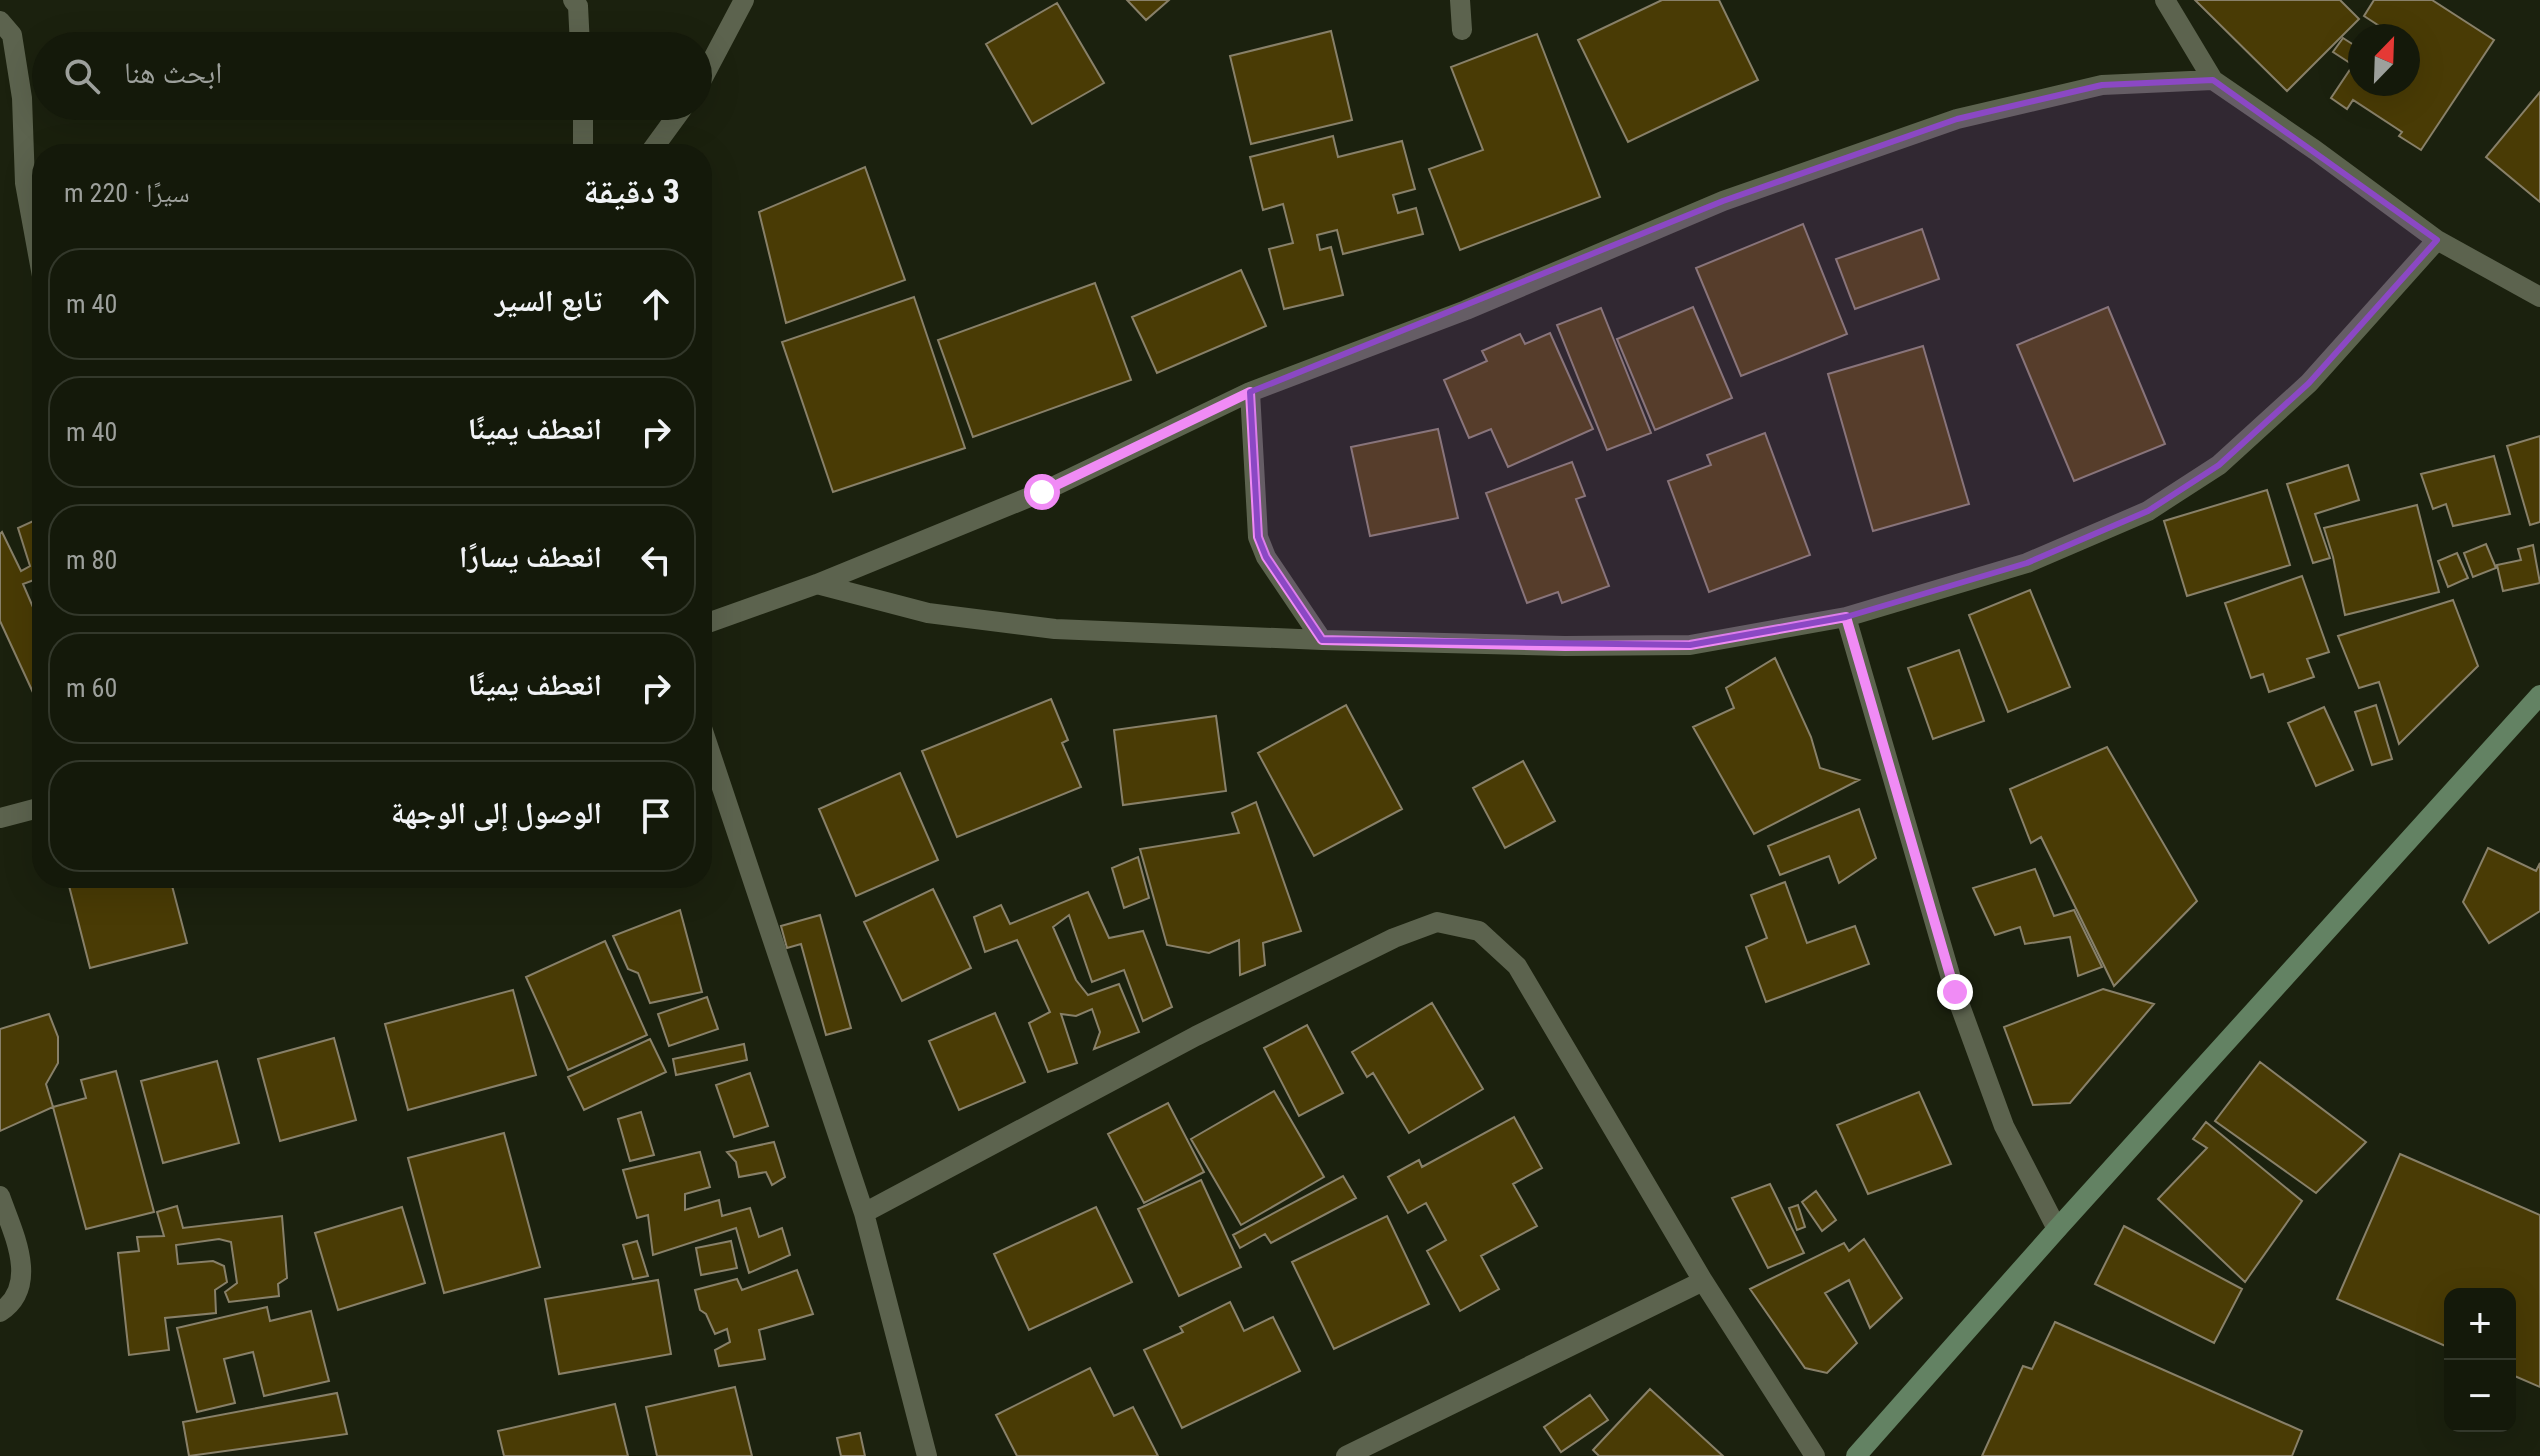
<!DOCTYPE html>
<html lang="ar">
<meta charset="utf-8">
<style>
body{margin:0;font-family:"Roboto Condensed","Noto Naskh Arabic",sans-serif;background:#212618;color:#f1f3f6;direction:rtl}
.controls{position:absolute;right:24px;bottom:24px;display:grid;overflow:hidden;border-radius:16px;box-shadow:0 8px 32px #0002}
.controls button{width:72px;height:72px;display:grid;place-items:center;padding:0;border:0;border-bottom:2px solid #33382b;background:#14190a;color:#f1f3f6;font:40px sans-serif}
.compass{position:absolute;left:2348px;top:24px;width:72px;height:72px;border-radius:50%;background:#14190a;box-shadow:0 8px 32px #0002;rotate:23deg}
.stop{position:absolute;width:24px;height:24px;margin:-18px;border:6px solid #f08bf5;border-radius:50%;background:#fff}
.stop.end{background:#f08bf5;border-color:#fff;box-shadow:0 2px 8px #0008}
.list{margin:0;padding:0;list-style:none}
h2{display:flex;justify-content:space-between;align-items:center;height:104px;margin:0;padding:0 32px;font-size:34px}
h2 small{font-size:26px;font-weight:400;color:#9da09c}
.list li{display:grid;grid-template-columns:52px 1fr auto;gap:24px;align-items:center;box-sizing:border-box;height:112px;margin:0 16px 16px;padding:0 16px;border:2px solid #33382b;border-radius:32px}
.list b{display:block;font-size:30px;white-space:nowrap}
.list em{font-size:26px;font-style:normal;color:#9da09c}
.icon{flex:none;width:44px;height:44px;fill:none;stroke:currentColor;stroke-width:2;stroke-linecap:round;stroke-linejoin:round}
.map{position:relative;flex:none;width:2540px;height:1456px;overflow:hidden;direction:ltr}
.search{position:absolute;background:#14190a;box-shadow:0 8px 32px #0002;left:32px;top:32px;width:680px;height:88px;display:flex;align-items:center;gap:20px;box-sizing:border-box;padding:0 28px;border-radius:44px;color:#9da09c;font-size:30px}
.panel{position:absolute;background:#14190a;box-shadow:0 8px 32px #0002;left:32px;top:144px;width:680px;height:744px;border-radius:32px;direction:rtl}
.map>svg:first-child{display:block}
.building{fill:#493b05;stroke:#888069;stroke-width:2}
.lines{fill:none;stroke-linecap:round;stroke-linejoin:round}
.street{stroke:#5c634e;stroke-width:20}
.secondary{stroke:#638263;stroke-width:20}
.route{stroke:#f08bf5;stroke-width:10}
.marked{fill:#8b48c4;fill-opacity:0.2;stroke:#8b48c4;stroke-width:6;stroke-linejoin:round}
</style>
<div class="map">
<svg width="2540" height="1456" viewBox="0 0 2540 1456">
<rect width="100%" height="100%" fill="#1b210e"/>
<path class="building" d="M1127,0H1169L1146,20Z
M1662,0H1719L1758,80L1628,142L1578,40Z
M2195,0H2340L2359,19L2287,91Z
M2374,0H2432L2494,40L2421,150L2399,136L2402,132L2353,100L2347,109L2331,98L2353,65L2333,52L2343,38L2360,49V84H2408V36H2379L2384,29L2364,16Z
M1057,3L1104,83L1032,124L986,44Z
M1331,31L1352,120L1251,144L1230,56Z
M1537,34L1600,197L1460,250L1429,169L1483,150L1451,67Z
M2540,92V202L2486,157Z
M1333,136L1338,157L1402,141L1415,189L1393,195L1398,213L1416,208L1423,234L1343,254L1337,230L1317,235L1320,250L1331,247L1343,295L1284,309L1269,249L1293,243L1283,204L1263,210L1250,157Z
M865,167L905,280L786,323L759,212Z
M1803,224L1847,334L1741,376L1696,268Z
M1922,229L1939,279L1855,309L1836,259Z
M1241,270L1266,326L1157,373L1132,317Z
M1095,283L1131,380L973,437L938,340Z
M914,297L965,448L833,492L782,342Z
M1693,307L1732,398L1655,430L1617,339Z
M2108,307L2165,444L2074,481L2017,345Z
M1601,308L1651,433L1607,450L1557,325Z
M1550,333L1593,429L1508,467L1491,429L1469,438L1444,380L1487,361L1482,351L1520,334L1525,344Z
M1923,346L1969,504L1873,531L1828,374Z
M1438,429L1458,518L1370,536L1351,447Z
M1765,433L1810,555L1709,592L1668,481L1711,465L1707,455Z
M2540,436V522L2530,525L2507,446Z
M2494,456L2510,514L2453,526L2446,504L2433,509L2421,474Z
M1572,462L1585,496L1576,499L1609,586L1562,603L1558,592L1527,603L1486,493Z
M2348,465L2359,500L2315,514L2330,558L2313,563L2287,484Z
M2267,490L2290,565L2187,596L2164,521Z
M2417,505L2439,592L2345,615L2333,557L2324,528Z
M42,517V577L23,584L42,628V712L0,621V534L2,532L21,571L30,566L18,528Z
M2486,544L2496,568L2473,577L2464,553Z
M2533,545L2540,583L2503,591L2497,565L2521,560L2518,549Z
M2457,553L2468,578L2448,587L2438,561Z
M2302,576L2329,652L2307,659L2314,677L2269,692L2263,674L2251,678L2225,603Z
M2030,590L2070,687L2008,712L1969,615Z
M2453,600L2478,666L2399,744L2379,682L2359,688L2338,636Z
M1959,650L1984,721L1933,739L1908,668Z
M1775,658L1811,737L1820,768L1859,780L1754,834L1693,727L1734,708L1726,688Z
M1051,699L1068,740L1062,743L1081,787L957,837L922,751Z
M1346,705L1402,809L1314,856L1258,753Z
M2376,705L2392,759L2372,765L2355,712Z
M2324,707L2353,770L2316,786L2288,723Z
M1216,716L1226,791L1123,805L1114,730Z
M2107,747L2197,901L2114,986L2041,837L2031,843L2010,789Z
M1523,761L1555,821L1505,848L1473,788Z
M900,773L938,860L856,896L819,809Z
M1256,802L1301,931L1263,943L1265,965L1240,975L1239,940L1209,953L1167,945L1140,849L1239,833L1232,813Z
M1859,809L1876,858L1839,883L1829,856L1780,875L1768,846Z
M2488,848L2536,871L2540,863V911L2489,943L2463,902Z
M1138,857L1149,898L1124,908L1112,868Z
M2035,869L2054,916L2074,910L2102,967L2078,976L2070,937L2025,944L2020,927L1995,935L1973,888Z
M67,878H170L187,943L90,968Z
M1785,882L1807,943L1855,926L1869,964L1766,1002L1746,947L1767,938L1751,895Z
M933,889L971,968L902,1001L864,922Z
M1088,892L1109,938L1143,931L1172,1007L1143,1021L1124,970L1092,982L1069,915L1053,927L1076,980L1088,995L1119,984L1139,1032L1094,1049L1100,1032L1092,1009L1076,1016L1061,1014L1077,1063L1048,1072L1029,1023L1050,1012L1017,940L985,952L974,917L1001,905L1010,924Z
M680,910L702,992L650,1003L638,973L628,969L613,936Z
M820,915L851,1028L826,1035L801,944L787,948L781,926Z
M605,941L647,1035L568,1070L526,977Z
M2103,989L2154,1004L2070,1103L2033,1105L2004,1027Z
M513,990L536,1075L408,1110L385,1024Z
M707,997L718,1029L669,1046L658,1014Z
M1432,1003L1483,1089L1409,1133L1373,1073L1367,1077L1352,1052Z
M995,1013L1025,1082L959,1110L929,1041Z
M49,1014L58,1037V1063L46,1084L53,1107L0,1131V1029Z
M1307,1025L1343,1093L1299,1116L1264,1048Z
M334,1038L356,1120L280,1141L258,1059Z
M650,1039L666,1072L584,1110L568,1077Z
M744,1044L747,1060L676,1075L673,1059Z
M217,1061L239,1143L163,1163L141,1081Z
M2260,1062L2366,1142L2316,1193L2215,1121Z
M116,1071L154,1212L86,1229L53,1107L86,1098L81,1080Z
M750,1073L768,1126L734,1137L716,1085Z
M1274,1091L1324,1177L1241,1225L1191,1139Z
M1919,1092L1951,1164L1868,1194L1837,1125Z
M1168,1103L1204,1172L1144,1203L1108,1134Z
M641,1112L654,1155L630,1161L618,1119Z
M1514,1117L1542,1168L1513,1184L1537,1226L1481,1256L1499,1289L1460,1311L1427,1251L1446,1240L1426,1203L1408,1213L1388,1177L1419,1160L1422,1167Z
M2206,1122L2302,1201L2245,1282L2158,1199L2207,1148L2193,1139Z
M504,1133L540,1267L444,1293L408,1158Z
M774,1142L785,1177L772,1185L766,1172L739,1177L736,1162L727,1152Z
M700,1152L710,1187L685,1194V1210L719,1200L722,1216L750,1208L759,1237L782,1228L790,1255L749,1273L736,1228L653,1255L648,1215L637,1218L623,1170Z
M2400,1154L2540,1215V1387L2510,1374V1294H2450V1348L2337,1299Z
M1343,1176L1356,1198L1271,1243L1265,1234L1240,1248L1233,1235Z
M1201,1180L1241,1267L1179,1296L1138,1209Z
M1770,1184L1804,1253L1768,1268L1732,1198Z
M1816,1191L1836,1220L1822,1231L1802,1202Z
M1798,1205L1805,1227L1797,1230L1789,1208Z
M177,1206L183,1228L282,1216L287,1278L278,1284L279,1296L229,1302L225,1292L237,1283L231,1242L219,1239L176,1245L178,1264L213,1261L224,1266L227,1282L215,1290L216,1313L165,1318L169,1350L129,1355L118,1253L139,1251L137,1237L164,1236L157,1212Z
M402,1207L425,1283L338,1310L315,1233Z
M1096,1207L1132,1282L1029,1330L994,1254Z
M1387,1216L1429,1304L1334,1349L1292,1262Z
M2124,1226L2242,1289L2214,1343L2095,1284Z
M1864,1239L1902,1298L1870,1328L1849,1280L1825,1293L1857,1343L1827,1373L1805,1368L1750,1289L1844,1243L1849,1251Z
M637,1241L648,1276L633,1279L623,1245Z
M731,1241L737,1268L701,1275L696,1248Z
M797,1270L813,1314L759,1330L765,1359L719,1366L715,1350L730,1342L727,1329L715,1334L706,1314L700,1310L695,1290L737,1279L742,1290Z
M658,1280L671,1354L559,1374L545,1299Z
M1230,1302L1244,1331L1273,1317L1300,1371L1182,1428L1144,1350L1183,1332L1180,1327Z
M267,1307L270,1321L311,1311L329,1381L264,1396L253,1352L224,1359L235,1403L197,1412L177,1328Z
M2055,1322L2302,1431L2292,1456H1982L2023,1366L2032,1369Z
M1090,1368L1114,1416L1133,1407L1158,1456H1017L996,1415Z
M735,1387L752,1456H657L646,1407Z
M1650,1389L1723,1456H1599L1593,1450Z
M337,1393L347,1434L189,1456L183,1422Z
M1590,1395L1608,1420L1561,1452L1544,1427Z
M615,1404L628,1456H504L498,1431Z
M860,1433L865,1456H841L837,1438Z"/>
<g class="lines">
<path class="street" d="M573,0L578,6L580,46
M1460,0L1462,30
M2165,0L2213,80L2315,150L2437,240L2540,297
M0,21L12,35L22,98L25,183L42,276
M698,87L744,0
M583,106V154
M649,154L684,106
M1250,392L1258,537L1266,557L1322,640
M817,584L928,613L1055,629L1322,640L1565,646L1690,645L1846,617L2027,563L2148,511L2219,465L2309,383L2437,240
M1846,617L1955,992L2004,1126L2057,1229
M702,625L817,584L1042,492L1250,392L1466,310L1723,201L1957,119L2102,85L2213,80
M702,728L864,1213L927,1456
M0,818L42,807
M0,1196C12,1231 41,1285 0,1312
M864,1213L1196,1036L1394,938L1437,922L1479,931L1517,966L1703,1281L1815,1456
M1346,1456L1703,1281"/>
<path class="secondary" d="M1856,1456L2057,1229L2540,695"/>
</g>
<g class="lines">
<path class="route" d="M1042,492L1250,392L1258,537L1266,557L1322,640L1565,646L1690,645L1846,617L1955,992"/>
</g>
<path class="marked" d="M2213,80L2437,240L2309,383L2219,465L2148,511L2027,563L1846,617L1690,645L1322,640L1266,557L1258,537L1250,392L1723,201L1957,119L2102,85Z"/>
</svg>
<div class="controls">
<button>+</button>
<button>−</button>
</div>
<svg class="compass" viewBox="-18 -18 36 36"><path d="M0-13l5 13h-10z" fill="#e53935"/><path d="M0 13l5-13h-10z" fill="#9da09c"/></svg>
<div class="stop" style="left:1042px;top:492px"></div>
<div class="stop end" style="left:1955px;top:992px"></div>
<div class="search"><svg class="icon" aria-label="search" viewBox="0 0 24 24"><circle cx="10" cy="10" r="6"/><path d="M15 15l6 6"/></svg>ابحث هنا</div>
<section class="panel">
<h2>3 دقيقة<small>سيرًا · 220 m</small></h2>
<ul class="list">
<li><svg class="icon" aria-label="ahead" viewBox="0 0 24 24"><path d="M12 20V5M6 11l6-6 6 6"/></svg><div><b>تابع السير</b></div><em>40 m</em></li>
<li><svg class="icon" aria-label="right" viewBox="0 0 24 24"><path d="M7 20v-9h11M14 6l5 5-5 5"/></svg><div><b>انعطف يمينًا</b></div><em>40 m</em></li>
<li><svg class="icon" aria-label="left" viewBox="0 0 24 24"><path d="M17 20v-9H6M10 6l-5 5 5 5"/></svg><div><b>انعطف يسارًا</b></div><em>80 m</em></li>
<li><svg class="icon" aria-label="right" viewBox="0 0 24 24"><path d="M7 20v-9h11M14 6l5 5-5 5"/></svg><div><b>انعطف يمينًا</b></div><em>60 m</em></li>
<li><svg class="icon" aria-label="arrive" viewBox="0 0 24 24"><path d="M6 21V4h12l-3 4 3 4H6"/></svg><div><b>الوصول إلى الوجهة</b></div></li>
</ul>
</section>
</div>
